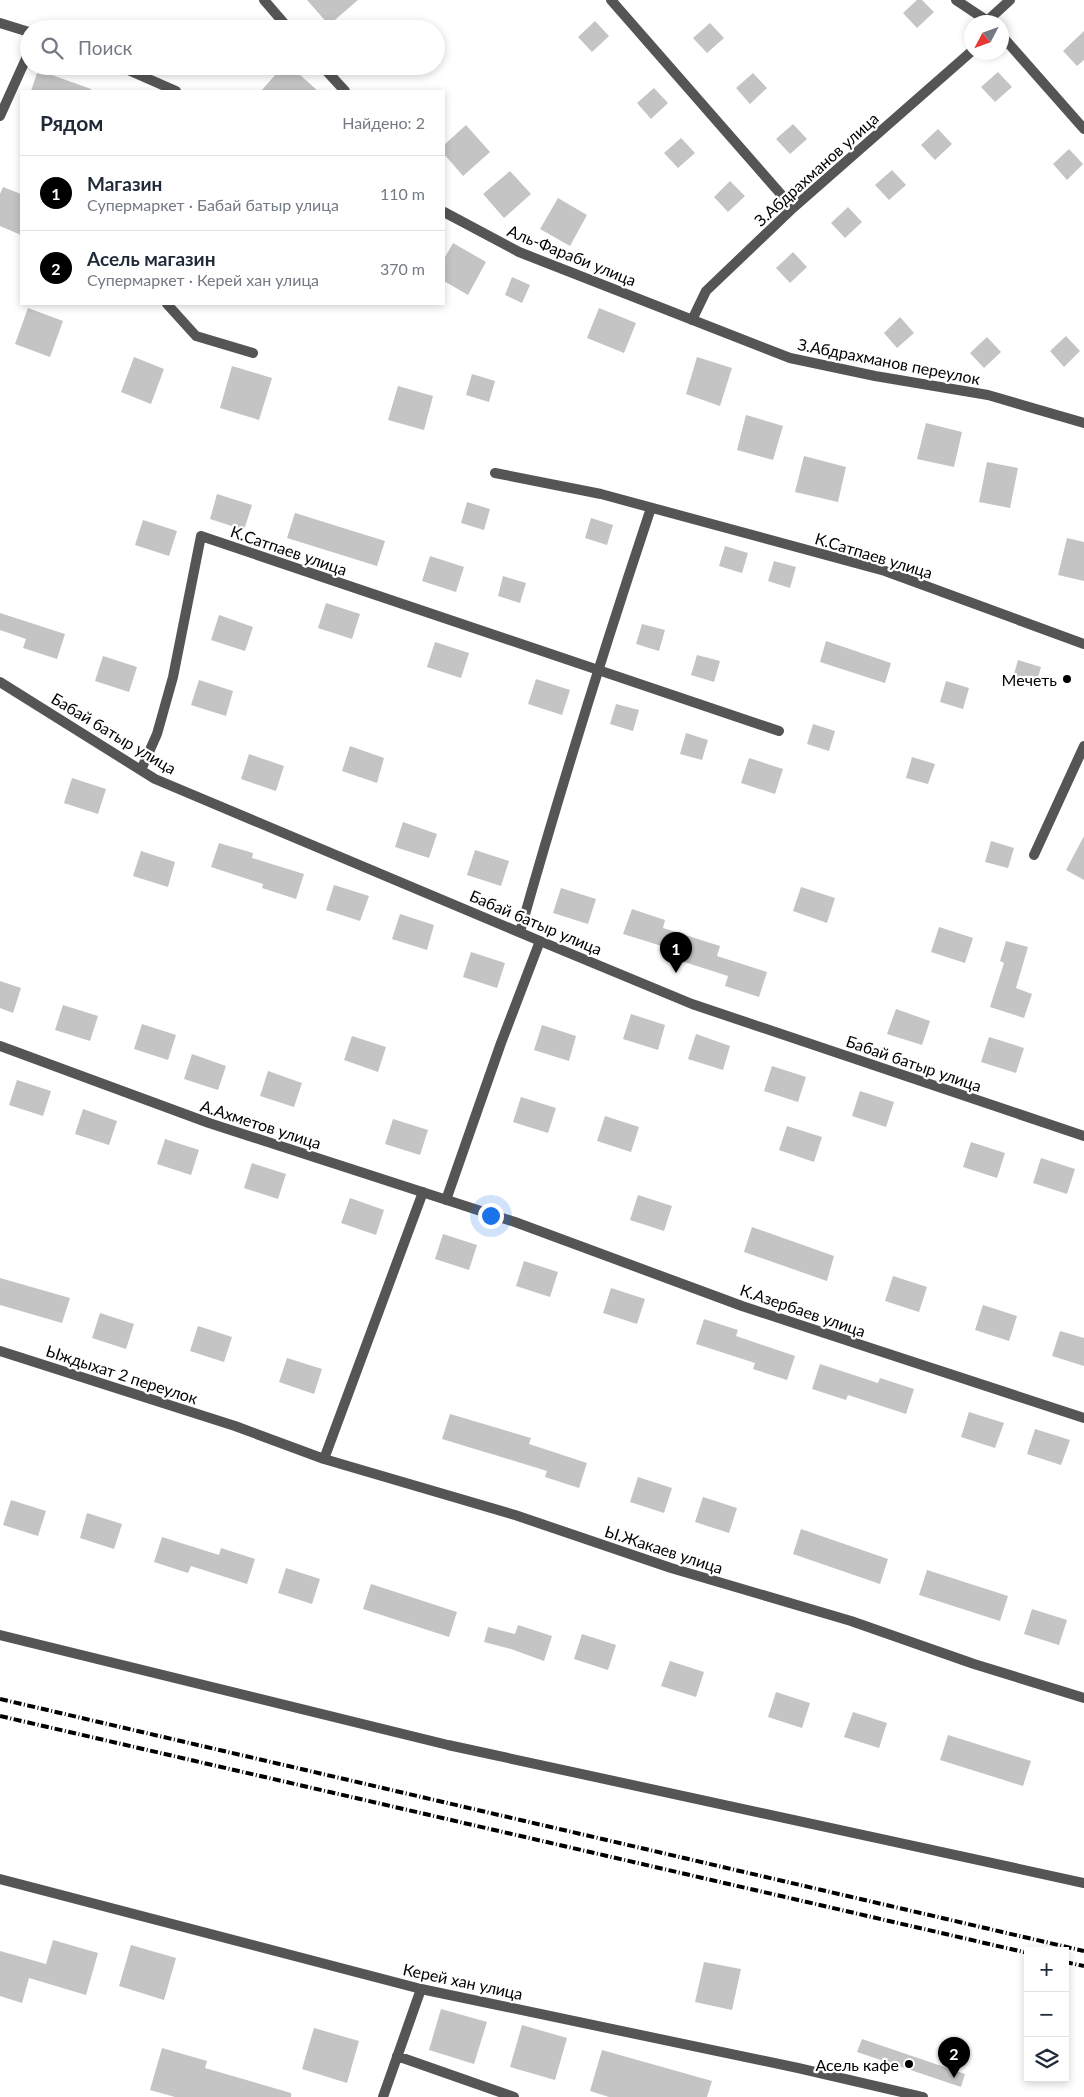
<!DOCTYPE html>
<html lang="ru">
<meta charset="utf-8">
<style>
body{margin:0;font-family:Lato,sans-serif;background:#f2f2f3;color:#1f2937}
.controls{position:absolute;right:15px;bottom:15px;display:grid;overflow:hidden;border-radius:0px;box-shadow:0 2px 8px #0003}
.controls button{width:45px;height:45px;display:grid;place-items:center;padding:0;border:0;border-bottom:1px solid #e0e1e3;background:#fff;color:#1f2937;font:25px sans-serif}
.compass{position:absolute;left:964px;top:15px;width:45px;height:45px;border-radius:50%;background:#fff;box-shadow:0 2px 8px #0003;rotate:229deg}
.you{position:absolute;left:490px;top:1215px;width:18px;height:18px;margin:-12px;border:4px solid #fff;border-radius:50%;background:#1a73e8;box-shadow:0 0 0 8px #1a73e833}
.badge{display:grid;place-items:center;width:32px;height:32px;border-radius:50%;background:#000;color:#fff;font-size:16px;font-weight:700}
.pin{position:absolute;translate:-50% -41px;filter:drop-shadow(0 1px 2px #0008)}
.pin::after{content:'';position:absolute;top:26px;width:18px;height:15px;background:inherit;clip-path:polygon(0 0,100% 0,50% 100%)}
.list{margin:0;padding:0;list-style:none}
h2{display:flex;justify-content:space-between;align-items:center;height:65px;margin:0;padding:0 20px;font-size:21px}
h2 small{font-size:16px;font-weight:400;color:#747a83}
.list li{display:grid;grid-template-columns:32px 1fr auto;gap:15px;align-items:center;box-sizing:border-box;height:75px;padding:0 20px;border-top:1px solid #e0e1e3}
.list b{display:block;font-size:19px;white-space:nowrap}
.list p{margin:0;font-size:16px;white-space:nowrap;color:#747a83}
.list em{font-size:16px;font-style:normal;color:#747a83}
.icon{flex:none;width:28px;height:28px;fill:none;stroke:currentColor;stroke-width:2;stroke-linecap:round;stroke-linejoin:round}
.map{position:relative;flex:none;width:1084px;height:2097px;overflow:hidden}
.search{position:absolute;background:#fff;box-shadow:0 2px 8px #0003;left:20px;top:20px;width:425px;height:55px;display:flex;align-items:center;gap:12px;box-sizing:border-box;padding:0 18px;border-radius:28px;color:#747a83;font-size:19px}
.panel{position:absolute;background:#fff;box-shadow:0 2px 8px #0003;left:20px;top:90px;width:425px;height:215px;border-radius:0px}
.map>svg:first-child{display:block}
.building{fill:#c4c4c4}
.lines{fill:none;stroke-linecap:round;stroke-linejoin:round}
.minor{stroke:#555;stroke-width:10}
.rail{stroke:#000;stroke-width:4;stroke-dasharray:8 2.5 1 2.5;stroke-linecap:butt}
.poi-dot{fill:#000;stroke:#fff;stroke-width:2}
.labels{text-anchor:middle;dominant-baseline:central;stroke-width:4.5;stroke-linejoin:round;paint-order:stroke}
.street-label{font-size:16px;fill:#000;stroke:#fff}
.poi-label{font-size:16px;fill:#000;stroke:#fff;text-anchor:end}
</style>
<div class="map">
<svg width="1084" height="2097" viewBox="0 0 1084 2097">
<rect width="100%" height="100%" fill="#fff"/>
<path class="building" d="M307,0H358L329,25Z
M917,0H922L934,12L917,28L903,13Z
M595,21L609,36L592,52L578,37Z
M710,23L724,38L707,53L693,38Z
M1084,31V60L1077,66L1063,51Z
M283,66H290L318,91H261Z
M38,70L91,89V91H31Z
M998,72L1012,87L995,102L981,87Z
M753,73L767,88L750,104L736,88Z
M654,88L668,103L651,119L637,103Z
M793,124L807,139L790,154L776,139Z
M466,125L490,152L463,176L444,154V145Z
M938,129L952,144L935,160L921,145Z
M681,138L695,153L678,168L664,153Z
M1069,149L1083,164L1067,180L1053,164Z
M892,170L906,185L889,200L875,185Z
M510,171L531,194L504,218L483,194Z
M730,181L745,196L728,212L714,197Z
M3,187L21,194V235L0,226V194Z
M558,198L587,215L570,246L540,229Z
M848,207L862,222L845,238L831,223Z
M453,243L486,262L468,295L444,281V259Z
M793,252L807,267L790,283L776,268Z
M512,277L530,285L522,303L505,295Z
M28,308L63,321L50,357L15,344Z
M599,308L636,323L624,353L587,338Z
M900,317L914,333L897,348L884,333Z
M1066,336L1080,351L1064,367L1050,351Z
M987,337L1001,352L984,368L970,353Z
M134,357L164,369L151,404L121,392Z
M697,357L732,368L720,406L686,394Z
M232,366L272,378L259,420L220,408Z
M472,374L495,381L489,402L466,395Z
M398,386L433,396L424,430L388,420Z
M746,415L783,426L773,460L737,450Z
M926,423L962,432L954,467L917,459Z
M804,456L846,467L838,502L795,492Z
M987,462L1018,468L1010,508L979,502Z
M217,494L252,505L244,530L210,519Z
M467,502L490,509L484,530L461,523Z
M295,513L385,541L377,566L287,538Z
M591,518L613,525L607,545L585,538Z
M143,520L177,531L169,556L135,545Z
M1067,538L1084,542V581L1058,575Z
M725,546L748,553L742,573L719,566Z
M430,556L464,567L456,592L422,581Z
M774,561L796,567L790,588L768,581Z
M503,576L526,583L520,603L498,596Z
M326,603L360,614L352,639L318,628Z
M0,613L65,634L57,659L23,648L26,639L0,630Z
M219,615L253,627L245,651L211,640Z
M642,624L665,630L659,651L636,644Z
M826,641L891,663L885,683L820,662Z
M435,642L469,653L461,678L427,667Z
M697,655L720,661L714,682L691,675Z
M103,656L137,667L129,692L95,681Z
M1018,660L1041,667L1035,688L1012,681Z
M536,679L570,690L562,715L528,704Z
M199,680L233,691L226,716L191,705Z
M946,681L969,688L963,709L940,702Z
M616,704L639,710L633,731L610,724Z
M813,724L835,731L829,751L807,744Z
M686,733L708,740L702,760L680,754Z
M350,746L384,758L377,783L342,771Z
M249,754L284,766L276,791L241,779Z
M912,757L935,764L928,784L906,778Z
M749,758L783,769L775,794L741,783Z
M72,778L106,789L98,814L64,803Z
M403,822L437,834L429,858L395,847Z
M1084,836V880L1066,870Z
M991,841L1014,848L1008,868L985,862Z
M219,843L253,853L252,858L304,874L296,899L262,888L263,884L211,867Z
M475,850L509,861L501,886L467,875Z
M141,851L175,862L168,887L133,876Z
M334,885L369,896L360,921L326,910Z
M801,887L835,898L827,923L793,911Z
M561,888L596,899L588,924L553,913Z
M632,909L665,920L663,928L720,946L717,956L767,972L759,997L725,986L728,976L678,960L681,952L623,934Z
M400,914L434,925L427,950L392,939Z
M939,927L973,938L965,963L931,952Z
M1006,941L1028,947L1016,988L1032,994L1024,1018L990,1007L1004,963L1000,961Z
M471,952L505,963L497,988L463,977Z
M0,981L21,988L13,1013L0,1008Z
M63,1005L98,1016L90,1041L55,1030Z
M896,1009L930,1021L922,1045L887,1034Z
M631,1014L665,1025L658,1050L623,1039Z
M142,1024L176,1035L168,1060L134,1049Z
M542,1025L576,1036L569,1061L534,1050Z
M696,1034L730,1046L723,1070L688,1059Z
M352,1036L386,1047L378,1072L344,1060Z
M989,1037L1024,1048L1016,1073L981,1062Z
M192,1054L226,1066L218,1090L184,1079Z
M772,1066L806,1077L798,1102L764,1091Z
M268,1071L302,1083L294,1107L260,1096Z
M17,1080L51,1091L43,1116L9,1105Z
M860,1091L894,1102L886,1127L852,1116Z
M521,1097L556,1108L548,1133L513,1122Z
M83,1109L117,1121L109,1145L75,1134Z
M605,1116L639,1127L631,1152L597,1141Z
M393,1119L428,1130L420,1155L385,1144Z
M787,1126L822,1137L814,1162L779,1150Z
M165,1139L199,1150L191,1175L157,1164Z
M971,1142L1005,1153L997,1178L963,1167Z
M1041,1158L1075,1169L1067,1194L1033,1183Z
M252,1163L286,1174L278,1199L244,1188Z
M638,1195L672,1206L664,1231L630,1220Z
M350,1198L384,1210L376,1235L341,1223Z
M752,1227L834,1256L827,1281L744,1252Z
M443,1234L477,1245L469,1270L435,1259Z
M524,1261L558,1272L550,1297L516,1286Z
M893,1276L927,1287L919,1312L885,1301Z
M0,1278L70,1298L62,1323L0,1305Z
M611,1288L645,1299L637,1324L603,1313Z
M983,1305L1017,1316L1009,1341L975,1330Z
M100,1313L134,1324L126,1349L92,1338Z
M704,1319L738,1330L736,1336L795,1356L787,1380L753,1369L755,1363L696,1344Z
M198,1326L232,1337L224,1362L190,1351Z
M1060,1331L1084,1338V1366L1052,1356Z
M287,1358L322,1369L314,1394L279,1382Z
M820,1364L878,1383L880,1378L914,1389L906,1414L848,1395L846,1400L812,1389Z
M969,1412L1004,1423L995,1448L961,1437Z
M450,1414L531,1438L529,1444L587,1463L579,1488L545,1477L547,1471L442,1439Z
M1035,1429L1070,1440L1061,1465L1027,1454Z
M638,1477L672,1488L664,1513L630,1502Z
M703,1497L737,1508L729,1533L695,1522Z
M11,1500L46,1511L38,1536L3,1525Z
M87,1513L122,1524L114,1549L80,1538Z
M801,1529L888,1559L880,1584L793,1554Z
M162,1537L219,1555L221,1548L255,1559L247,1584L191,1566L188,1573L154,1562Z
M286,1568L320,1579L312,1604L278,1593Z
M927,1570L1008,1596L1000,1621L919,1595Z
M371,1584L457,1612L449,1637L363,1609Z
M1032,1609L1067,1620L1059,1645L1024,1634Z
M518,1625L552,1636L544,1661L511,1649L484,1642L488,1627L515,1634Z
M582,1634L616,1645L608,1670L574,1659Z
M670,1661L704,1672L696,1697L661,1686Z
M776,1692L810,1703L802,1728L768,1717Z
M853,1712L887,1723L879,1748L844,1737Z
M948,1735L1031,1761L1023,1786L940,1760Z
M53,1940L98,1953L86,1995L29,1978L22,2003L0,1996V1951L46,1964Z
M131,1945L176,1958L164,2000L119,1986Z
M704,1962L741,1969L732,2010L695,2002Z
M441,2009L487,2022L474,2064L429,2050Z
M522,2025L567,2038L555,2080L510,2067Z
M314,2028L359,2041L347,2083L302,2069Z
M862,2039L965,2074L961,2087L857,2052Z
M162,2048L207,2061L205,2068L291,2093V2097H175L150,2090Z
M602,2050L712,2081L707,2097H609L590,2091Z"/>
<g class="lines">
<path class="minor" d="M264,0L289,29
M611,0L793,208
M956,0L989,22
M986,22L1010,0
M0,23L29,32
M1002,36L1084,129
M119,66L176,91
M322,66L345,91
M0,116L29,52
M444,212L519,252L790,358L875,376L988,395L1084,423
M167,304L196,336L253,353
M692,320L706,291L793,208L972,51
M495,473L601,494L885,571L1084,644
M0,682L155,779L540,941L692,1004L1084,1136
M141,770L157,734L173,677L201,536L779,731
M1034,855L1084,746
M520,932C560,790 604,649 651,508
M0,1046L209,1123L515,1222L742,1306L1084,1418
M446,1200L501,1043L540,941
M0,1351L235,1426L324,1459L515,1515L671,1568L851,1621L974,1664L1084,1698
M324,1459L423,1192
M0,1635L448,1745L1084,1883
M0,1879L421,1989L798,2068L923,2097
M397,2056L514,2097
M383,2097L421,1989"/>
<path class="rail" d="M0,1699L1084,1951
M0,1716L1028,1953
M1065,1962L1084,1966"/>
</g>
<g class="poi-dot">
<circle cx="1067" cy="679" r="5"/>
<circle cx="909" cy="2064" r="5"/>
</g>
<g class="labels">
<g class="street-label">
<text transform="translate(816 169) rotate(-42)">З.Абдрахманов улица</text>
<text transform="translate(572 255) rotate(22)">Аль-Фараби улица</text>
<text transform="translate(889 361) rotate(11)">З.Абдрахманов переулок</text>
<text transform="translate(289 550) rotate(19)">К.Сатпаев улица</text>
<text transform="translate(874 555) rotate(17)">К.Сатпаев улица</text>
<text transform="translate(114 733) rotate(31)">Бабай батыр улица</text>
<text transform="translate(536 922) rotate(23)">Бабай батыр улица</text>
<text transform="translate(914 1063) rotate(19)">Бабай батыр улица</text>
<text transform="translate(261 1124) rotate(18)">А.Ахметов улица</text>
<text transform="translate(803 1310) rotate(19)">К.Азербаев улица</text>
<text transform="translate(122 1374) rotate(18)">Ыждыхат 2 переулок</text>
<text transform="translate(664 1549) rotate(18)">Ы.Жакаев улица</text>
<text transform="translate(463 1981) rotate(12)">Керей хан улица</text>
</g>
<g class="poi-label">
<text x="1057" y="679">Мечеть</text>
<text x="899" y="2064">Асель кафе</text>
</g>
</g>
</svg>
<div class="controls">
<button>+</button>
<button>−</button>
<button><svg class="icon" aria-label="layers" viewBox="0 0 24 24"><path d="M12 4l9 5-9 5-9-5zM3 14l9 5 9-5"/></svg></button>
</div>
<svg class="compass" viewBox="-18 -18 36 36"><path d="M0-13l5 13h-10z" fill="#e53935"/><path d="M0 13l5-13h-10z" fill="#747a83"/></svg>
<div class="you"></div>
<div class="pin badge" style="left:676px;top:973px">1</div>
<div class="pin badge" style="left:954px;top:2078px">2</div>
<div class="search"><svg class="icon" aria-label="search" viewBox="0 0 24 24"><circle cx="10" cy="10" r="6"/><path d="M15 15l6 6"/></svg>Поиск</div>
<section class="panel">
<h2>Рядом<small>Найдено: 2</small></h2>
<ul class="list">
<li><span class="badge">1</span><div><b>Магазин</b><p>Супермаркет · Бабай батыр улица</p></div><em>110 m</em></li>
<li><span class="badge">2</span><div><b>Асель магазин</b><p>Супермаркет · Керей хан улица</p></div><em>370 m</em></li>
</ul>
</section>
</div>
